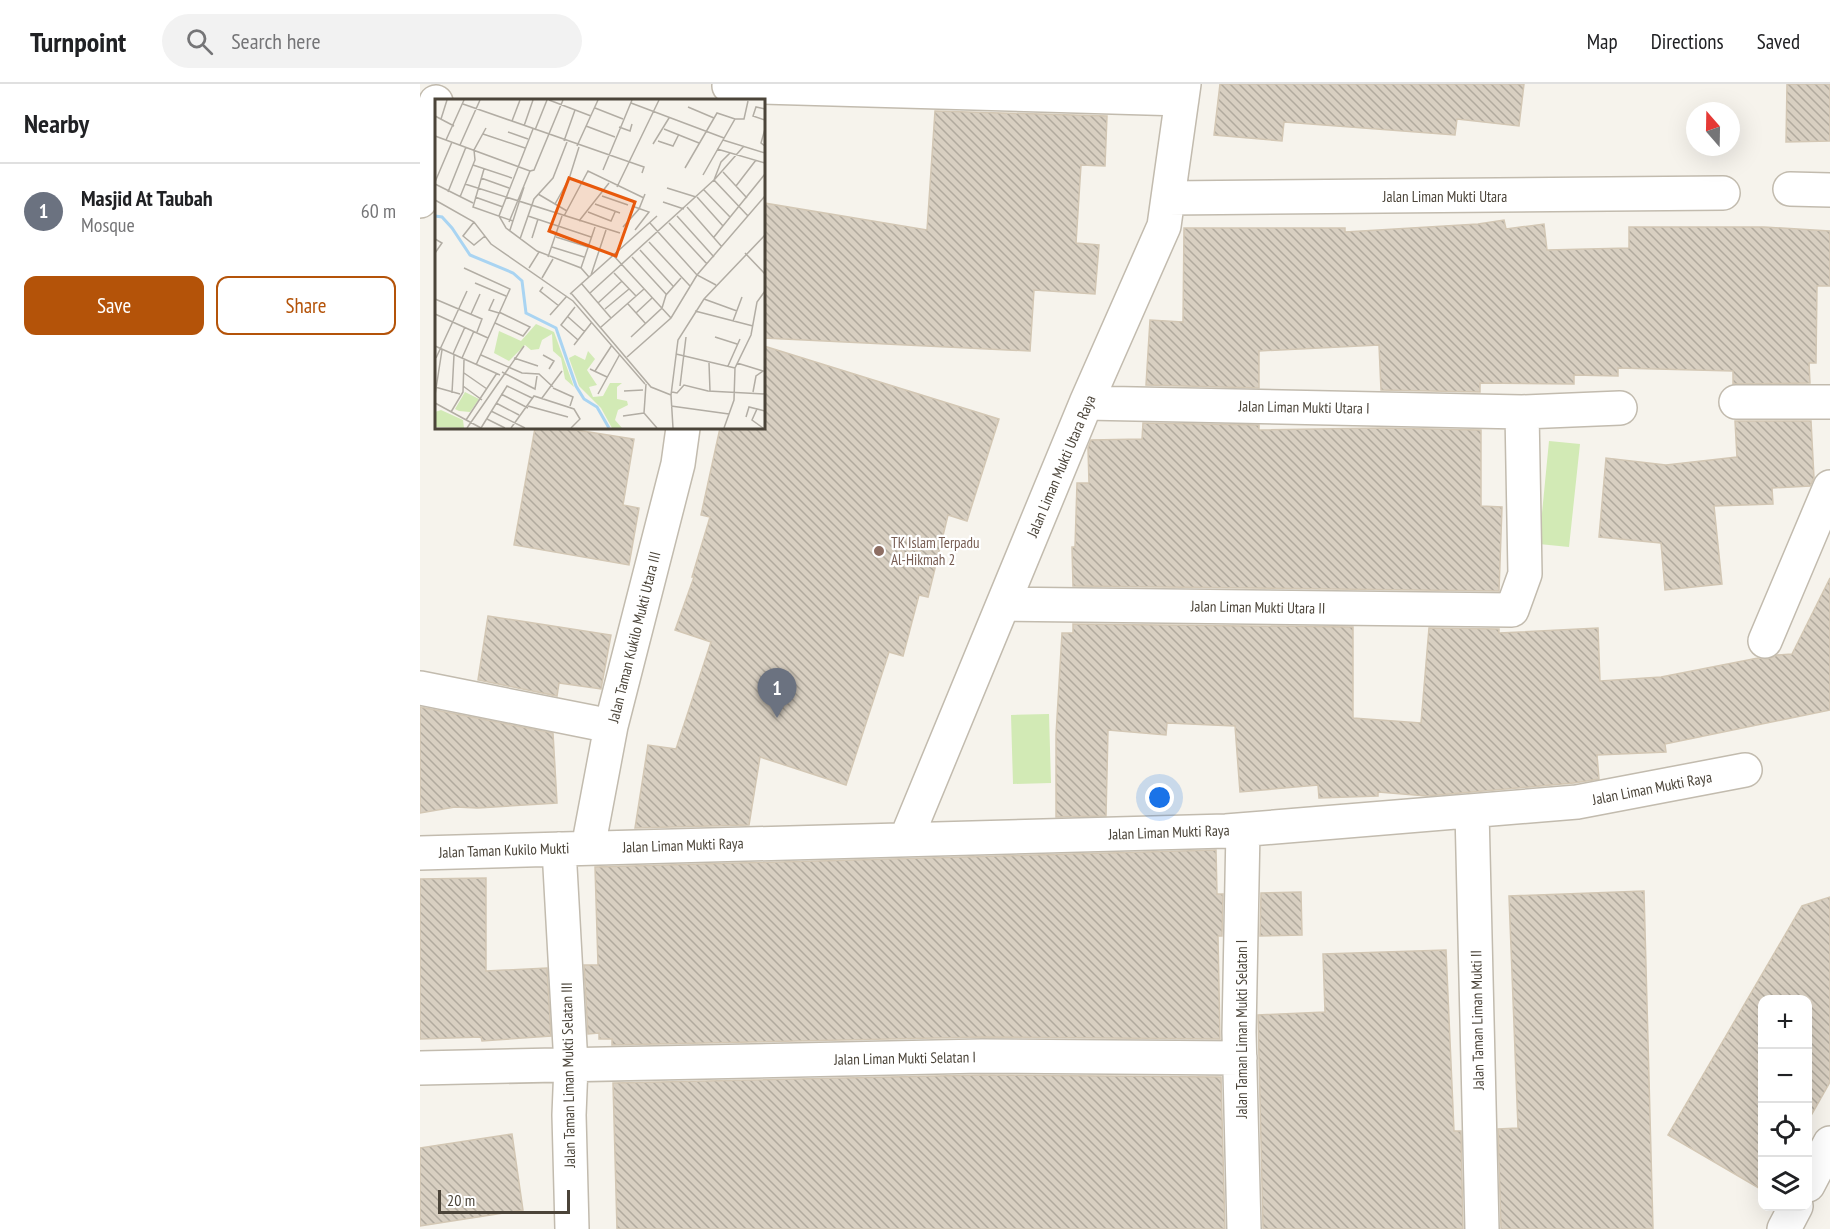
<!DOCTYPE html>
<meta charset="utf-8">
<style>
body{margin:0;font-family:"PT Sans Narrow",sans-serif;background:#f2f2f2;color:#202124}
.controls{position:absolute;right:18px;bottom:18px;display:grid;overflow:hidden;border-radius:12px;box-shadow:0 6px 24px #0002}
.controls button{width:54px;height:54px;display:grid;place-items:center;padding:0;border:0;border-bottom:2px solid #e0e0e0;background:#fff;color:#202124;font:30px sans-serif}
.compass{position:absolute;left:1266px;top:18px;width:54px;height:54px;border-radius:50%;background:#fff;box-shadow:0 6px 24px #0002;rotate:340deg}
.scale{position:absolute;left:18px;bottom:15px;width:132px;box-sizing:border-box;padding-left:6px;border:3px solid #4b4439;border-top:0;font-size:16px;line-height:21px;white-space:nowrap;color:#4b4439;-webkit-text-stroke:4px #fff;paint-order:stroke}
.you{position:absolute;left:740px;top:714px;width:21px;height:21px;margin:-15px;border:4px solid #fff;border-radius:50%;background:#1a73e8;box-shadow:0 0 0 9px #1a73e833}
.badge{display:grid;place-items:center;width:39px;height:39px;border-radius:50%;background:#b45309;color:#fff;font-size:20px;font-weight:700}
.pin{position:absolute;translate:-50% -50px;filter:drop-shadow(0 2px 3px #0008)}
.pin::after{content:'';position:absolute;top:32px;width:21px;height:18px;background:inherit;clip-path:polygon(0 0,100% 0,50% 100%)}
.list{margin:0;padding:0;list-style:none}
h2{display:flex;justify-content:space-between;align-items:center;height:78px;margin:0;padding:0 24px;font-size:26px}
h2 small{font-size:20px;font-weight:400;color:#757577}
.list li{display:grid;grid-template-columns:39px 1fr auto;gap:18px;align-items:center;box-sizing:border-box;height:96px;padding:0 24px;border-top:2px solid #e0e0e0}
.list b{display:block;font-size:22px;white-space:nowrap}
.list p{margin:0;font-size:20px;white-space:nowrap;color:#757577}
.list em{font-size:20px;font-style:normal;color:#757577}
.actions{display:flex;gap:12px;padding:18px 24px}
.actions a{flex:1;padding:14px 0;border:2px solid #b45309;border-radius:12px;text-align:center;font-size:21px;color:#b45309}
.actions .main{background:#b45309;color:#fff}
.icon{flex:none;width:33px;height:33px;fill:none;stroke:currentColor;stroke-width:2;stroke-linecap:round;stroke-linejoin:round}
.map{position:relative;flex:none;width:1410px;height:1145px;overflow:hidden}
header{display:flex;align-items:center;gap:36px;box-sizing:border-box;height:84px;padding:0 30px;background:#fff;border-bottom:2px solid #e0e0e0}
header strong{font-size:28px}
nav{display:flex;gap:33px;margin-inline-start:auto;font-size:21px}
.search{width:420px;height:54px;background:#f2f2f2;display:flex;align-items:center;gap:15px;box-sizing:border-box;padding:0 21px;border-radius:33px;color:#757577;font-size:22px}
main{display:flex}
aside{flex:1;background:#fff}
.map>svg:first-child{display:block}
.green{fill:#d2eab5}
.building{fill:url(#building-back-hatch);stroke:#d3c7b4;stroke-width:1.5}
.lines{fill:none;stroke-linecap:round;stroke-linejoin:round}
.minor-casing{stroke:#c2bbae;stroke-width:36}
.minor{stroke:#fff;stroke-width:33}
.education-dot{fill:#8d6e63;stroke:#fff;stroke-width:2}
.labels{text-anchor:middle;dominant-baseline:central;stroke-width:4.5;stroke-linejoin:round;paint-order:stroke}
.street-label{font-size:15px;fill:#4b4439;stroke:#fff}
.education-label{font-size:15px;fill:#785e54;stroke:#fff;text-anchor:start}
.inset-river{fill:none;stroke:#a9d4f2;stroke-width:3}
.inset-road{fill:none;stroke:#b2ada4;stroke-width:1.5}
.view{fill:#e8590c;fill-opacity:0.15;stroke:#e8590c;stroke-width:3}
.inset-edge{fill:none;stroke:#4b4439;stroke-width:3}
</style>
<header>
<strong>Turnpoint</strong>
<div class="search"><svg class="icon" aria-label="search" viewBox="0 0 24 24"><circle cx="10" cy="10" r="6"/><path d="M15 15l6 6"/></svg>Search here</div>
<nav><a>Map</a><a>Directions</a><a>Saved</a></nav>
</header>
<main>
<aside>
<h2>Nearby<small></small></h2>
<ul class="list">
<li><span class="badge" style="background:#6b7280">1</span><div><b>Masjid At Taubah</b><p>Mosque</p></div><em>60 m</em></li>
</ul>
<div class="actions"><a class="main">Save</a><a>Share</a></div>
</aside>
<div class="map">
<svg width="1410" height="1145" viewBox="0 0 1410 1145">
<defs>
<pattern id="building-back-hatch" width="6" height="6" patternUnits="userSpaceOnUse" patternTransform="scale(1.5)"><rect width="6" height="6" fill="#d8cfc1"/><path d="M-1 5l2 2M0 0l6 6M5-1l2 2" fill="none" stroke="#b1aa9e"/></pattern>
</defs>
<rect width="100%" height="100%" fill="#f6f3ec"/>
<path class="green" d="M1129,357L1160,360L1149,463L1119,460Z
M629,630L631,699L593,700L591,631Z"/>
<path class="building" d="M800,0H1104L1099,42L1037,35L1035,51L864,38L862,57L794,51Z
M1367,0H1410V57L1366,58Z
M515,27L687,32L685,82L661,81L656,159L679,161L675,210L614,206L610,267L344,254V119L507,146Z
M1084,136L1086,145L1124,140L1127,166L1209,164V143H1344L1410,147V202H1397L1396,279H1389L1390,299L1313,300V287L1198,284V292L1154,291V300L1060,299V308L961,306L959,261L839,267V304L726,301L730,236L763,238L764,144H925V148L1058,140Z
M344,262L579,335L547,437L528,431L508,513L499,511L483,572L469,568L426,701L340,673L329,741L215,744L228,661L256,665L291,558L255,546L274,493H272L290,433L281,431L300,344H344Z
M1315,337H1391L1394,394L1390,402L1352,404L1353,420L1294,422L1302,500L1245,506L1241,459L1179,453L1186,374L1246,381L1317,373Z
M723,339L839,341V346L962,344L1061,346V422L1082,423L1079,507L653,502L652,463H655L657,399H669L668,364L671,356L722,355Z
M115,344H144L214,355L203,421L219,424L209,481L94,461Z
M1410,494V626L1245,660L1246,668L1177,671L1179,695L1154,699L1007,712L958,708V712L899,714L898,701L820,708L815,642L747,639L746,651L688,646L686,732L636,733V651L642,549H653V540L933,543V634L1001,639L1009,544L1079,545V549L1178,544L1180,597L1241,593L1338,574L1348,575L1357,571L1372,570Z
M68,532L191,551L181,605L139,599L137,612L58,596Z
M0,623L133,649L137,719L58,724L35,723L0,729Z
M796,766L797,810H803L802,852H798L800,955L562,953L192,961V955H179V949L168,950L164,881H178L175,783Z
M66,794V887L127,884L131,952L62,957L61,953L0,955V795Z
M1224,807L1233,1145H1081L1078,1045L1098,1044L1089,812Z
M881,808L882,851L840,852L841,809Z
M1410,813V998L1388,1037V915H1342V1106L1248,1051L1382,822Z
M1026,866L1034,1047H1041L1043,1145H843L838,931L905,928L903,870Z
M562,991L801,993L805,1145H197L193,999Z
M92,1050L103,1126L0,1142V1064Z"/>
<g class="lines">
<defs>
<path id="minor" d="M309,2L762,15
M1370,105L1410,106
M748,114L1303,109
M0,117L16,18
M1316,318H1410
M666,319L1102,328L1200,324
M583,520L1092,526L1105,490L1102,328
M1345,557L1410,403
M0,604L191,642
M1052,727L1062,1145
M823,746L819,948L824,1145
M486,755L666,319L744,142L764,0
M168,764L191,642L258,380L263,344
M139,765L151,981L149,1031L152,1145
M0,769L806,747L1157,718L1325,686
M0,984L562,972L820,974
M1388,1101L1410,1059
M1364,1145L1376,1122"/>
</defs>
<use href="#minor" class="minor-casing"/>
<use href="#minor" class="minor"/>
</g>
<circle class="education-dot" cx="459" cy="467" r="6"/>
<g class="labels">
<g class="street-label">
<text x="1025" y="112">Jalan Liman Mukti Utara</text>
<text transform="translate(884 323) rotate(1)">Jalan Liman Mukti Utara I</text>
<text transform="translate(641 382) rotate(-67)">Jalan Liman Mukti Utara Raya</text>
<text transform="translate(838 523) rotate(1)">Jalan Liman Mukti Utara II</text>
<text transform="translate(214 553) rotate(-76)">Jalan Taman Kukilo Mukti Utara III</text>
<text transform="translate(1232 704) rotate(-11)">Jalan Liman Mukti Raya</text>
<text transform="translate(749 748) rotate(-2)">Jalan Liman Mukti Raya</text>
<text transform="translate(263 761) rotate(-2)">Jalan Liman Mukti Raya</text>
<text transform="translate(84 766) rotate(-2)">Jalan Taman Kukilo Mukti</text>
<text transform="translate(1057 936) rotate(-91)">Jalan Taman Liman Mukti II</text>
<text transform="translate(821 945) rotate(-90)">Jalan Taman Liman Mukti Selatan I</text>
<text transform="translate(485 974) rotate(-1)">Jalan Liman Mukti Selatan I</text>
<text transform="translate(148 991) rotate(-91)">Jalan Taman Liman Mukti Selatan III</text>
</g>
<g class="education-label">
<text x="471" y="458">TK Islam Terpadu<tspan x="471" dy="17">Al-Hikmah 2</tspan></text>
</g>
</g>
<g transform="translate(15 15)">
<rect width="330" height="330" fill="#f6f3ec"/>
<path d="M6,311L28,321L29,329L0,328V313Z" fill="#d2eab5"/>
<path d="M101,225L119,233L139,288L130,280L126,259L118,252L117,235L107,241L104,250L96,251L90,246L74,262L59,254L64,232L86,242ZM153,252L160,260L152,271L162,286L154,288L158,298L168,297L175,284H187L182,288V300L192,302L193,306L183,311L180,321L187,329H177L166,309L144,287L134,259L140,256L150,261ZM30,293L44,300L35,313L24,312L20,310Z" fill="#d2eab5"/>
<path class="inset-river" d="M0,117L7,118L17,129L35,156L78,174L87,182L91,214L121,229L141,287L149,300L162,308L174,329"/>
<path class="inset-road" d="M114,1L156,17M196,4L289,39M28,5L209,68L207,74M253,8L279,19M160,9L188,20M330,10L321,8L318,17L330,21M0,17L19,27M6,20L12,1M77,22L85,1M89,27L98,1M151,27L180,38M184,28L195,32L197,25M98,30L64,117L71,129L102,152L146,169L154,178M229,30L264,44M330,30L326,44L330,47M100,31L112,1M73,33L93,40M48,35L90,49M0,37L95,72M11,41L29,1M288,41L330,54M129,42L140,11M223,42L238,47L244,35M218,45L234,19M25,46L45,1M142,47L163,1M282,50L330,64M295,54L286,63L279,81L313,117M38,66L77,79M250,69L282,14L300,20M49,70L38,108L78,122M168,71L197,1M95,72L99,71L128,1M288,73L312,99M268,76L300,20H309L313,2M46,79L74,89M0,83L17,43M148,84L170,92M0,85L38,104M30,85L185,134M301,87L321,61M182,88L224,1M232,89L261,98M269,91L295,118M13,93L31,48M103,95L132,112M167,97L193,106M25,98L40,61L39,51L51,29M40,98L68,108M262,98L288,127M0,101L39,123L56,145L138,202L210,285M228,103L249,110M120,105L134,80L144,48M160,105L185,114M197,107L214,113L200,131M252,108L287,148M153,113L176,122L180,113M93,117L156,138M129,117L153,72L209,99M242,117L279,158M144,122L174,84M39,123L28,137L39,146L50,137M74,123L95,72M215,124L262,176L281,186M234,124L272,165M188,128L204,110L210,95M75,131L89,88M121,138L153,148M279,138L330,75M97,139L103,120M0,140L7,144L0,154M85,140L99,100L118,79L132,43M214,143L255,187M117,148L149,158M205,151L238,187M310,154L330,175M178,156L236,219M113,158L127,117M197,158L231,195M29,169L75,190L41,266M94,169L104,153M146,169L160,128M179,174L201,197M156,176L171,131M107,179L118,160M40,184L71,197M146,184L176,219M108,188L105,192L124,207M136,194L216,288L236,296M155,194L280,80L309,47M135,195L222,117M0,200L47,220L42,233M59,200L54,211L64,214M269,200L302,212M163,204L187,182M193,205L211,225M140,208L126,226L143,241M170,210L194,190M260,212L318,227M201,214L217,199M0,215L53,239M36,215L45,195M115,216L132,197M132,217L150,233M298,222L307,198M60,224L88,237L95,228L64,213M166,228L209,190M196,238L227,209L231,196L246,179M280,238L302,245M139,246L157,223M0,247L65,276M18,255L30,228M241,255L300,269M46,256L87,274L104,275L118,288M108,256L119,262L114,270M192,258L236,219L262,176L330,97M1,259L32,192M27,259L39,232M79,259L103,267M274,264L275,292M302,264L328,272L321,277L318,293M293,267L305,240M155,270L172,278M160,272L177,246M67,273L100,290L102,277M29,274L52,290M211,285L209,314L222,329M28,287L47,301M245,287L251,238M0,288L25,295M118,289L138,298L135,307M189,292L208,291M237,293L242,294L249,286L273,292L330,295M17,294L19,256M66,295L93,309M163,295L185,255M0,296L7,251M107,299L127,272M0,304L46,329M61,304L84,316M93,307L133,318M236,307L294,315M56,312L90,329M16,313L28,293L29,261M188,317L209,314M311,318L314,308L322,310M52,320L70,329M31,321L62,274M32,329L89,247M46,329L72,287L97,299M76,329L99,297L139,310L145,320L136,329M238,329L236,296L243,241L269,200L330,136M289,329L299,301L300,269L316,236L322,203L330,192M328,329L317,321L322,310L330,312"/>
<path class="view" d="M134,79L200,103L181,157L114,132Z"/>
<rect width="330" height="330" class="inset-edge"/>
</g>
</svg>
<div class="controls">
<button>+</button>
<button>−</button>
<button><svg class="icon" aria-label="locate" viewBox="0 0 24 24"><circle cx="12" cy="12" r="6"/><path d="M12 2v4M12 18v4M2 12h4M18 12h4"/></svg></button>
<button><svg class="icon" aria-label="layers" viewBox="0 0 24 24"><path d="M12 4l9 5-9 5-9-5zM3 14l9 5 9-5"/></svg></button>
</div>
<svg class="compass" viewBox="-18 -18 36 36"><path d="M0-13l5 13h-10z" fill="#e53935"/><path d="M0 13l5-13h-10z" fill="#757577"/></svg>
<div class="scale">20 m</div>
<div class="you"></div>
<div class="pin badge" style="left:357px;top:634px;background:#6b7280">1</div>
</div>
</main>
